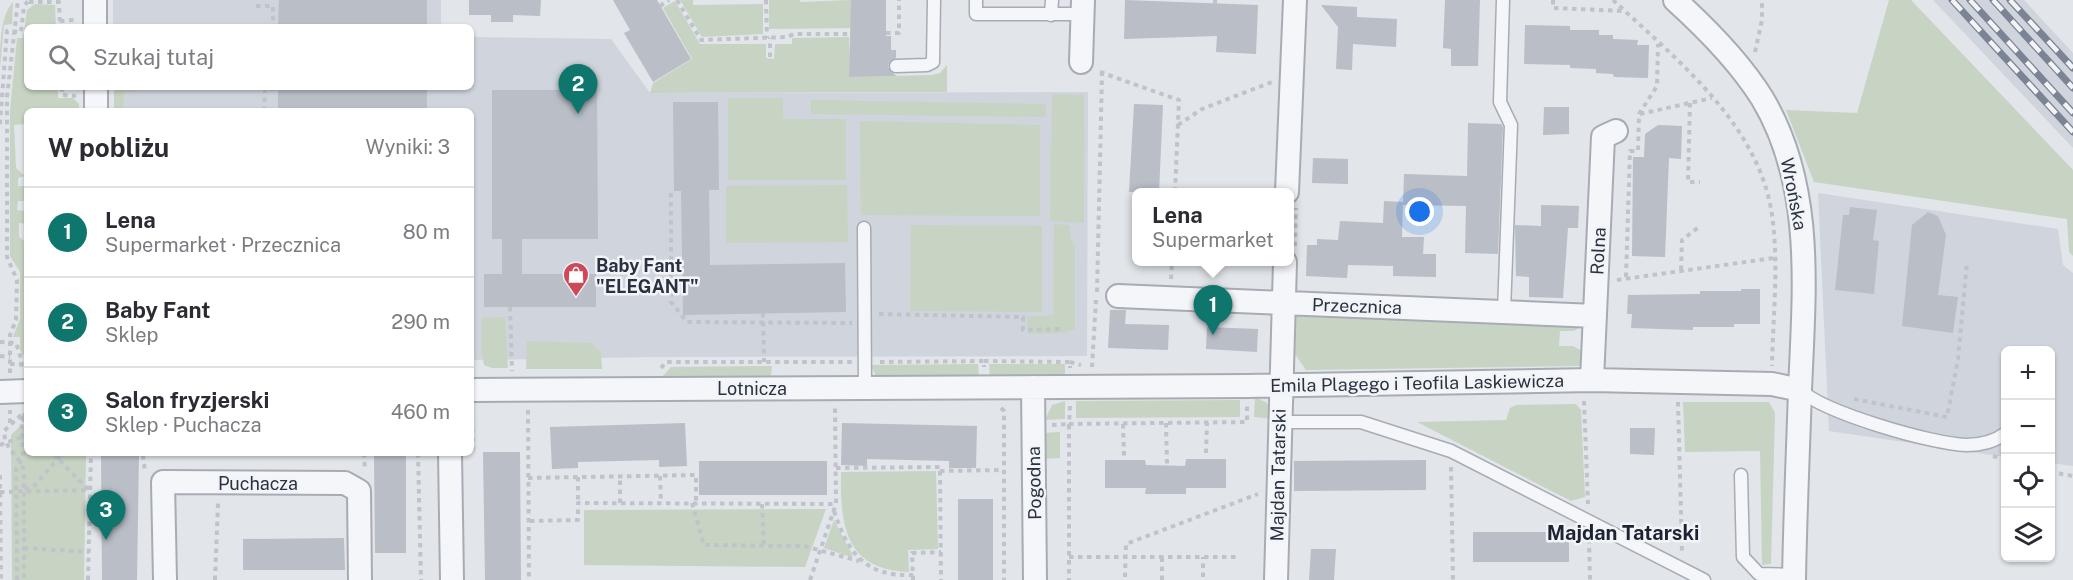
<!DOCTYPE html>
<html lang="pl">
<meta charset="utf-8">
<style>
body{margin:0;font-family:"Public Sans",sans-serif;background:#f7f7f7;color:#2b2b33}
.controls{position:absolute;right:18px;bottom:18px;display:grid;overflow:hidden;border-radius:9px;box-shadow:0 2px 4px #0004}
.controls button{width:54px;height:54px;display:grid;place-items:center;padding:0;border:0;border-bottom:2px solid #e1e1e2;background:#fff;color:#2b2b33;font:30px sans-serif}
.you{position:absolute;left:1420px;top:212px;width:21px;height:21px;margin:-15px;border:4px solid #fff;border-radius:50%;background:#1a73e8;box-shadow:0 0 0 9px #1a73e833}
.badge{display:grid;place-items:center;width:39px;height:39px;border-radius:50%;background:#0f766e;color:#fff;font-size:20px;font-weight:700}
.pin{position:absolute;translate:-50% -50px;filter:drop-shadow(0 2px 3px #0008)}
.pin::after{content:'';position:absolute;top:32px;width:21px;height:18px;background:inherit;clip-path:polygon(0 0,100% 0,50% 100%)}
.popup{position:absolute;left:1132px;top:188px;width:162px;height:78px;box-sizing:border-box;display:grid;place-content:center;border-radius:9px;background:#fff;filter:drop-shadow(0 2px 4px #0005);font-size:20px;white-space:nowrap;color:#7c7c81}
.popup b{font-size:22px;color:#2b2b33}
.popup::after{content:'';position:absolute;left:50%;top:100%;margin-left:-12px;border:12px solid transparent;border-top-color:#fff}
.list{margin:0;padding:0;list-style:none}
h2{display:flex;justify-content:space-between;align-items:center;height:78px;margin:0;padding:0 24px;font-size:26px}
h2 small{font-size:20px;font-weight:400;color:#7c7c81}
.list li{display:grid;grid-template-columns:39px 1fr auto;gap:18px;align-items:center;box-sizing:border-box;height:90px;padding:0 24px;border-top:2px solid #e1e1e2}
.list b{display:block;font-size:22px;white-space:nowrap}
.list p{margin:0;font-size:20px;white-space:nowrap;color:#7c7c81}
.list em{font-size:20px;font-style:normal;color:#7c7c81}
.icon{flex:none;width:33px;height:33px;fill:none;stroke:currentColor;stroke-width:2;stroke-linecap:round;stroke-linejoin:round}
.map{position:relative;flex:none;width:2073px;height:580px;overflow:hidden}
.search{position:absolute;background:#fff;box-shadow:0 2px 4px #0004;left:24px;top:24px;width:450px;height:66px;display:flex;align-items:center;gap:15px;box-sizing:border-box;padding:0 21px;border-radius:9px;color:#7c7c81;font-size:22px}
.panel{position:absolute;background:#fff;box-shadow:0 2px 4px #0004;left:24px;top:108px;width:450px;height:348px;border-radius:9px}
.map>svg:first-child{display:block}
.built{fill:#d0d4dc}
.green{fill:#c7d4c3}
.building{fill:#b9bec7}
.lines{fill:none;stroke-linecap:round;stroke-linejoin:round}
.lane-casing{stroke:#a7acb4;stroke-width:15}
.street-casing{stroke:#a7acb4;stroke-width:26}
.path{stroke:#c0c3c9;stroke-width:4;stroke-dasharray:4.5 4.5;stroke-linecap:butt}
.lane{stroke:#f5f6f9;stroke-width:12}
.street{stroke:#f5f6f9;stroke-width:22}
.rail-casing{stroke:#7b8494;stroke-width:7}
.rail{stroke:#f2f4f8;stroke-width:4.5;stroke-dasharray:14;stroke-linecap:butt}
.labels{text-anchor:middle;dominant-baseline:central;stroke-width:5;stroke-linejoin:round;paint-order:stroke}
.street-label{font-size:18px;fill:#2a3242;stroke:#f2f4f8}
.poi-label{font-size:18px;font-weight:bold;fill:#2a3242;stroke:#f2f4f8;text-anchor:start}
.neighbourhood-label{font-size:20px;font-weight:bold;fill:#1c2433;stroke:#f2f4f8}
</style>
<div class="map">
<svg width="2073" height="580" viewBox="0 0 2073 580">
<rect width="100%" height="100%" fill="#e2e5ea"/>
<path class="built" d="M113,0H441V27H113Z
M1933,0H2024L2073,53V148Z
M471,37L611,39L650,93L1088,92L1087,356L651,357L471,360V111H114V87H471Z
M1818,193L2058,229L2063,265L2073,273V466L2051,463L2050,350H2006L2005,457L1829,431Z"/>
<path class="green" d="M680,0H693V5L763,4V34L702,37Z
M769,0H800V2L851,0L852,28L769,29Z
M1889,0H1911L2073,170V256L2069,252L2067,219L1814,182L1786,110L1857,113Z
M675,1L700,44H766V58L774,59L775,44H792V38L849,37L850,77L932,75L940,73L947,65V92L650,93L653,83L692,59L663,8Z
M13,2L12,24L4,25L0,69C0,48 0,15 13,2Z
M35,4L55,5L56,27H27V87H58V98H73L79,104V111H27V124L14,125L16,168L25,176L18,178V186H25V201H18L17,210L25,211L27,224L19,223V237L27,243V355H23L20,350V337H13L20,319V272L10,256V111L17,38H23L27,10Z
M114,87H137V92H124L123,111H114Z
M1052,94L1084,95V223L1050,221Z
M728,98H783V119H846V180H728Z
M811,100L1046,104V117L811,114Z
M860,121L1040,125V216L861,215Z
M847,185L848,242L726,243V186Z
M1054,224L1069,225L1071,241L1075,244V329L1063,333L1028,334L1027,317L1053,315Z
M911,225L1042,226V312L910,311Z
M1296,312L1581,326L1574,331H1560L1559,346H1573L1582,351L1581,366L1306,370L1295,354Z
M505,317L508,368H492L484,365L481,346L482,318Z
M527,341L591,343L601,352L602,369H526Z
M978,364L979,376L877,378L871,365Z
M989,364H1065V377L990,379Z
M772,366L771,377H662L671,367Z
M1255,397L1267,403L1273,419L1254,417Z
M1240,400V417L1076,418V401Z
M1065,401V419L1045,420L1052,405Z
M1683,402H1769L1775,413L1771,564L1762,565L1760,451L1685,452Z
M1576,404L1581,410L1585,497L1571,501L1417,422L1506,420L1510,408L1516,405Z
M19,427H27V453H86L84,580H12L11,435Z
M1060,432V458L1044,459L1043,433Z
M936,471L938,549L908,550L909,572C844,570 840,523 841,472Z
M826,509L805,567L584,565V510Z
M834,520L853,556L851,557L824,548Z"/>
<path class="building" d="M279,0H427V27H278Z
M469,0H541L540,16L513,15V22H491V15H469Z
M613,0H657L691,59L653,82L624,33L630,30Z
M851,0H886V36H891V50H896V58L889,62L888,67L896,76L849,77Z
M1125,0L1258,5L1256,54L1216,52L1217,36L1124,39Z
M1445,0H1480L1478,66H1451V49L1443,48Z
M1321,5L1357,7V17L1397,19L1396,47L1353,44L1352,70L1336,69L1338,27Z
M1525,25L1570,26V30H1599V35H1613V39L1638,40L1637,45H1649L1648,78L1614,77L1613,74L1596,73V69L1570,68V65L1524,64Z
M278,87H427V111H278Z
M492,90H597L598,239H522V274H596V307H484V274H502V239H492Z
M673,102H718L719,190H709L710,265L845,263L846,312L683,315L681,191H674Z
M1134,104L1163,105L1159,192H1129Z
M1544,107H1569V134L1543,135Z
M1468,123L1501,124L1503,127L1498,254L1465,253L1466,206L1403,205L1404,174L1467,176Z
M1658,125L1682,126L1681,159L1669,158L1665,257L1632,256L1633,157H1644L1645,134Z
M1313,158L1348,159V184L1312,183Z
M1384,201L1403,202L1402,237H1424L1423,254H1436V277L1393,276V266L1348,265L1347,278L1306,276L1307,245H1317V239L1338,240L1340,221L1383,223Z
M1541,205L1579,206L1578,228H1568L1563,298L1529,297V277L1516,276L1515,225L1541,226Z
M1850,207L1877,210L1873,240L1879,241L1874,294L1835,290L1843,215H1849Z
M1928,212L1938,216L1946,235L1938,295L1958,297L1953,333L1902,326L1912,225Z
M1741,289H1760V324H1734V327H1693V330L1631,328L1632,314H1627L1628,295L1700,294V291H1741Z
M1110,310H1126L1125,324L1169,325L1168,350L1108,348Z
M1207,327L1258,329L1257,352L1206,349Z
M685,423L687,466L659,467V460L578,462V468L552,469L550,427Z
M842,423L977,426L976,468H949V461L867,459V466L841,465Z
M1630,428H1655L1654,455L1630,454Z
M483,452H520L521,580H485Z
M101,453H139L137,580H102Z
M374,453H406V553H375Z
M1186,459H1226V488H1186V494H1145L1146,488H1105V460H1145L1146,465L1185,466Z
M1426,460V490L1294,491V461Z
M699,461H827V495H699Z
M958,499H993V580H958Z
M1473,532H1569V562H1473Z
M344,538L345,570H243V539Z
M1311,549H1336L1334,580H1309Z"/>
<g class="lines">
<defs>
<path id="lane" d="M976,0V14H1083
M1503,0L1500,102L1511,125L1504,311
M1051,15L1052,0
M896,66L927,65L933,62L934,0
M864,228L865,388
M1800,390C1825,413 1932,444 1966,445C1981,445 1994,442 2006,433
M1279,422H1361L1451,451L1704,580
M1741,475L1743,557L1759,574L1794,575"/>
<path id="street" d="M95,0V27
M1675,0C1707,29 1739,61 1762,98C1815,186 1804,291 1800,390C1798,453 1795,517 1794,580
M1081,62L1083,0
M96,87V111
M1287,192L1295,0
M1118,296L1595,316
M1592,380L1603,137L1616,131
M1033,387L1035,580
M471,390L1248,386L1592,380L1772,384L1800,390
M0,392L27,391
M450,453L452,580
M165,580L163,482L345,483L359,491L360,580
M1276,580L1285,262"/>
</defs>
<use href="#lane" class="lane-casing"/>
<use href="#street" class="street-casing"/>
<path class="path" d="M677,0L701,40L787,37L794,34H852
M766,0L767,38
M1553,0V8L1624,11
M1613,0C1677,60 1759,124 1772,215C1779,264 1773,316 1772,366
M29,2H59L60,27
M1215,4V0
M256,6H273V27
M660,6L669,0
M60,21L74,20
M886,33H899V0
M1755,52L1762,20V0
M770,57V38
M1100,72L1179,100L1175,192
M62,87V95L76,96
M1690,103L1688,182H1700
M264,111L265,89H274V87
M1640,114L1712,98
M0,124L7,31L21,32L24,6L29,0
M1178,125L1202,109L1272,82
M671,193V302L687,322L852,323
M1295,246L1296,208
M1681,270L1682,240L1699,227
M1626,277L1630,151H1638L1639,114L1657,86L1658,44
M1171,279L1172,262
M1617,280L1774,258
M1097,292L1102,74
M510,307L512,371
M763,313L764,362
M879,314L1023,317V330L1060,329
M0,342L16,343L21,358V370
M0,356L10,357
M984,361L1070,362V368
M880,362L984,361V367
M1070,362L1081,365
M10,364H27
M1092,367L1096,300
M661,368L666,362H852
M10,373V335L16,320L17,280L7,257V97L18,0
M1854,399L1947,417L1958,359L1967,262
M1584,401L1588,504
M1678,402L1682,553
M1070,406L1069,424L1247,422V404
M1001,408L1004,411V580
M472,410L473,453
M528,410L529,580
M21,415L4,431C5,452 21,455 24,472V580
M27,415H21L27,426
M10,423V410
M1166,423L1167,464
M1123,424L1124,456
M1052,425L1069,424V580
M0,445L22,437
M364,453L365,470
M418,453L421,580
M1206,453L1207,423
M143,455L145,472
M1993,456L2006,460
M1451,467L1453,580
M836,468L940,467V471L1003,470
M940,471L941,580
M2050,472L2073,476
M0,475L1,580
M660,476L661,503
M578,477V503
M528,478L696,475V503
M25,490L35,485L63,453
M0,492L89,490L52,453
M620,503V476
M692,503L704,545L804,546L859,561
M762,504L764,546
M834,511C848,553 865,577 913,575
M530,521L578,520V503L836,504L835,407
M1589,539L1590,580
M24,548L89,552
M1069,557H1236
M1125,577L1126,544L1258,494
M1203,577V557
M17,580L16,469L23,457L21,411
M88,580L91,453
M215,580L218,503
M810,580L836,504
M913,580L912,553L941,552
M1162,580V557"/>
<use href="#lane" class="lane"/>
<use href="#street" class="street"/>
<defs>
<path id="rail" d="M1952,0L2073,132
M1970,0L2073,113
M1993,0L2073,88
M2010,0L2073,68"/>
</defs>
<use href="#rail" class="rail-casing"/>
<use href="#rail" class="rail"/>
</g>
<defs>
<symbol id="shop-pin" viewBox="-11 -11 22 30"><path d="M0 17L-7.5 6A9.5 9.5 0 1 1 7.5 6Z" fill="#ce485a" stroke="#f2f4f8"/><path d="M-5-2.5h2.3a2.7 3.5 0 0 1 5.4 0H5L5.5 6h-11ZM-1.5-2.5h3a1.5 2.3 0 0 0-3 0Z" fill="#fff"/></symbol>
</defs>
<g fill-rule="evenodd">
<use href="#shop-pin" x="561" y="260" width="30" height="40"/>
</g>
<g class="labels">
<g class="street-label">
<text transform="translate(1794 194) rotate(79)">Wrońska</text>
<text transform="translate(1598 251) rotate(-87)">Rolna</text>
<text transform="translate(1357 306) rotate(2)">Przecznica</text>
<text transform="translate(1417 383) rotate(-1)">Emila Plagego i Teofila Laskiewicza</text>
<text x="752" y="388">Lotnicza</text>
<text transform="translate(1278 475) rotate(-89)">Majdan Tatarski</text>
<text x="258" y="483">Puchacza</text>
<text transform="translate(1034 483) rotate(-91)">Pogodna</text>
</g>
<g class="poi-label">
<text x="596" y="265">Baby Fant<tspan x="596" dy="21">"ELEGANT"</tspan></text>
</g>
<g class="neighbourhood-label">
<text x="1623" y="533">Majdan Tatarski</text>
</g>
</g>
</svg>
<div class="controls">
<button>+</button>
<button>−</button>
<button><svg class="icon" aria-label="locate" viewBox="0 0 24 24"><circle cx="12" cy="12" r="6"/><path d="M12 2v4M12 18v4M2 12h4M18 12h4"/></svg></button>
<button><svg class="icon" aria-label="layers" viewBox="0 0 24 24"><path d="M12 4l9 5-9 5-9-5zM3 14l9 5 9-5"/></svg></button>
</div>
<div class="you"></div>
<div class="pin badge" style="left:1213px;top:335px">1</div>
<div class="popup"><b>Lena</b>Supermarket</div>
<div class="pin badge" style="left:578px;top:114px">2</div>
<div class="pin badge" style="left:106px;top:540px">3</div>
<div class="search"><svg class="icon" aria-label="search" viewBox="0 0 24 24"><circle cx="10" cy="10" r="6"/><path d="M15 15l6 6"/></svg>Szukaj tutaj</div>
<section class="panel">
<h2>W pobliżu<small>Wyniki: 3</small></h2>
<ul class="list">
<li><span class="badge">1</span><div><b>Lena</b><p>Supermarket · Przecznica</p></div><em>80 m</em></li>
<li><span class="badge">2</span><div><b>Baby Fant</b><p>Sklep</p></div><em>290 m</em></li>
<li><span class="badge">3</span><div><b>Salon fryzjerski</b><p>Sklep · Puchacza</p></div><em>460 m</em></li>
</ul>
</section>
</div>
